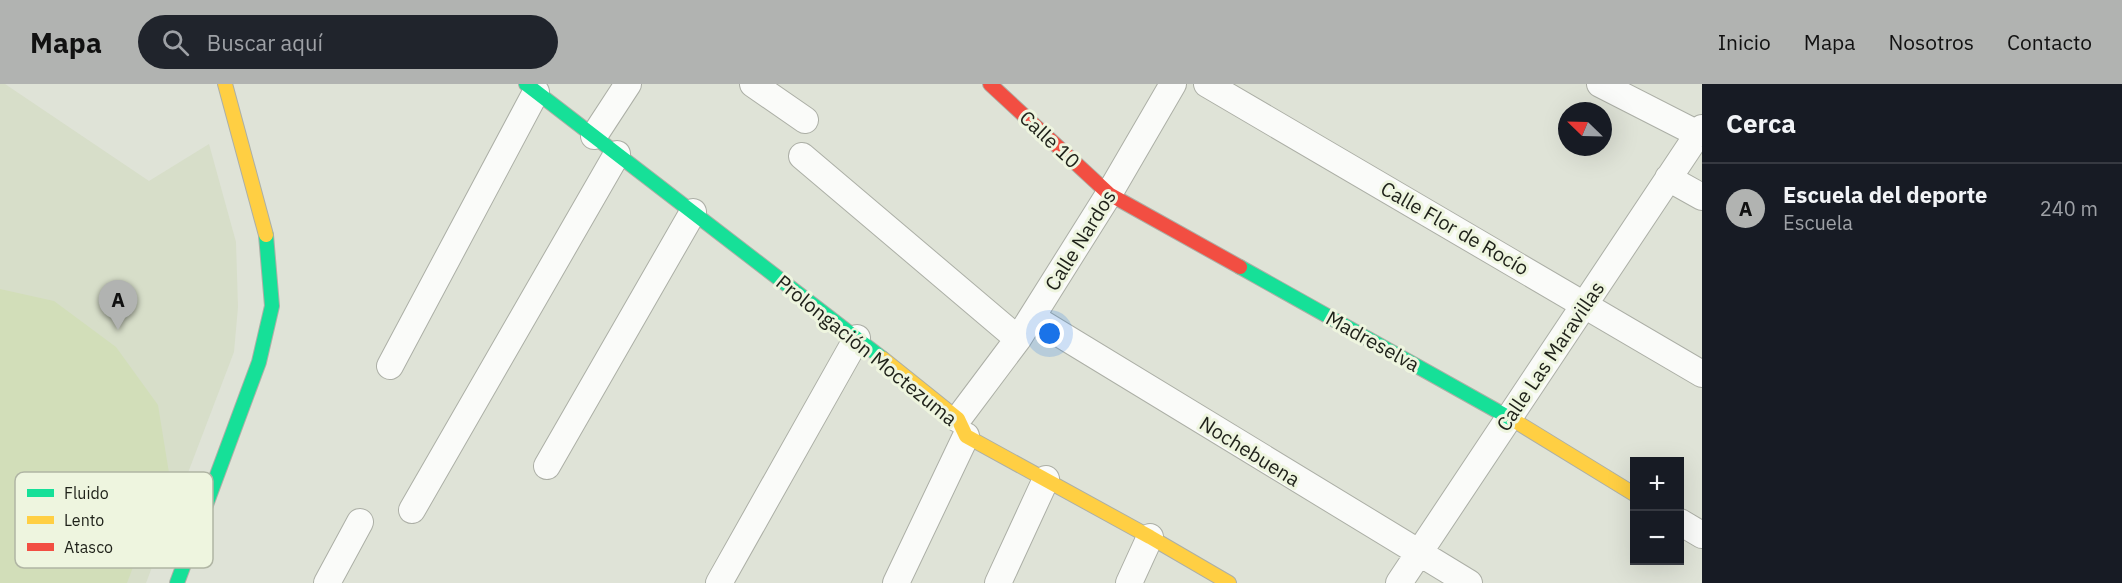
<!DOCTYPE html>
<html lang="es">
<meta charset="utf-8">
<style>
body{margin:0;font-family:"IBM Plex Sans",sans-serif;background:#20242c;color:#f1f3f6}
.controls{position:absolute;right:18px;bottom:18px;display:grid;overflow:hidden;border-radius:0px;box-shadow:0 6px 24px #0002}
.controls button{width:54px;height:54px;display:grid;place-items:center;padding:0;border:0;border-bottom:2px solid #363941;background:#171b24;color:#f1f3f6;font:30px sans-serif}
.compass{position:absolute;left:1558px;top:18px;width:54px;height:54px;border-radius:50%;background:#171b24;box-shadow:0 6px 24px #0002;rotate:293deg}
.you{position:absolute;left:1050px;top:250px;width:21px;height:21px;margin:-15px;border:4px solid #fff;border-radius:50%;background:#1a73e8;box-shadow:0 0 0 9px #1a73e833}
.badge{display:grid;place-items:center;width:39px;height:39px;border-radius:50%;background:#b1b3b1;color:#111;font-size:20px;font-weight:700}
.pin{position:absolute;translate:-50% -50px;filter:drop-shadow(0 2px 3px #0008)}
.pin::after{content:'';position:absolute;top:32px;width:21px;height:18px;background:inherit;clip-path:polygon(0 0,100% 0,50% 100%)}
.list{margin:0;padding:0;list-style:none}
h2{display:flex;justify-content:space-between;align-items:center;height:78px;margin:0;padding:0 24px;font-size:26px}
h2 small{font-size:20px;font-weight:400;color:#9ea1a6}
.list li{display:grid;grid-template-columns:39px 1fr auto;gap:18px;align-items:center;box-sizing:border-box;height:90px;padding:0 24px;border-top:2px solid #363941}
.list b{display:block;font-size:22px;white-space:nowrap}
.list p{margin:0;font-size:20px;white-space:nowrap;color:#9ea1a6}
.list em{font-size:20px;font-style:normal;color:#9ea1a6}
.icon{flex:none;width:33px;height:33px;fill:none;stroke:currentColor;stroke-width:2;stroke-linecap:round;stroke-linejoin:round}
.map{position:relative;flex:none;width:1702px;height:499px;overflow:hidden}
header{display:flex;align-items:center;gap:36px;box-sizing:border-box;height:84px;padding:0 30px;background:#b1b3b1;color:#111}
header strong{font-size:28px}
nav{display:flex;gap:33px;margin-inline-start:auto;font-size:21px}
.search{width:420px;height:54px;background:#20242c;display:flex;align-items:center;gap:15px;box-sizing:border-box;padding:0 21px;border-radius:33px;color:#9ea1a6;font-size:22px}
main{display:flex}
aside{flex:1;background:#171b24}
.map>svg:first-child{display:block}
.built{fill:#d7dec9}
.pitch{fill:#d2deb9}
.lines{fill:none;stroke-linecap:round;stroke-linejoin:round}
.street-casing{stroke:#acafa6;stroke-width:28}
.fast-casing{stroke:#acafa6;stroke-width:16}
.slow-casing{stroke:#acafa6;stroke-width:16}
.jam-casing{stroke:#acafa6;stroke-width:16}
.street{stroke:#fafbf9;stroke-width:26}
.fast{stroke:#16e098;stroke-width:14}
.slow{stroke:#ffcf43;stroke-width:14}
.jam{stroke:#f24e42;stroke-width:14}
.labels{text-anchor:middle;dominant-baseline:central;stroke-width:6;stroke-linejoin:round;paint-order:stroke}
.street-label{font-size:20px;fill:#1e2119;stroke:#eef5df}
.key{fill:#eef5df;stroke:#b0b5a4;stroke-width:1.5}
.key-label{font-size:16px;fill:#1e2119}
</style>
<header>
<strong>Mapa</strong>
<div class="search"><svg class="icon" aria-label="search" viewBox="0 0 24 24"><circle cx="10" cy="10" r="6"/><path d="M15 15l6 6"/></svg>Buscar aquí</div>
<nav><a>Inicio</a><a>Mapa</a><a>Nosotros</a><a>Contacto</a></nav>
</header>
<main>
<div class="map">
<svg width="1702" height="499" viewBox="0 0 1702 499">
<rect width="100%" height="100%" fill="#dfe3d7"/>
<path class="built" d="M0,0H5L149,97L209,60L236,158L238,223L234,268L146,499H0Z"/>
<path class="pitch" d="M0,205L54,217L116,263L158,321L169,389L127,499H0Z"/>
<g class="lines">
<defs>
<path id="street" d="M753,0L805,36
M1207,0L1702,290
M1600,0L1698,50
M594,52L628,0
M802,72L1018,255
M1668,94L1702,113
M1032,233L1469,499
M390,282L536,8
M958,335L1018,255L1109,110L1173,0
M547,382L693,128
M412,426L617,70
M1680,438L1702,451
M327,499L360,438
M719,499L857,254
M896,499L966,352
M998,499L1046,395
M1129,499L1150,453
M1399,499L1702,44"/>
<path id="fast" d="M526,0L882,274
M1240,183L1515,337
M177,499L259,278L272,222L266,151"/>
<path id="slow" d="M225,0L266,151
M882,274L958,335L966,352L1150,453L1229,499
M1515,337L1634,410"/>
<path id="jam" d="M990,0L1109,110L1240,183"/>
</defs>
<use href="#street" class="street-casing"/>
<use href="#fast" class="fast-casing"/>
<use href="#slow" class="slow-casing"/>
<use href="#jam" class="jam-casing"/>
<use href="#street" class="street"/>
<use href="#fast" class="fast"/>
<use href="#slow" class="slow"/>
<use href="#jam" class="jam"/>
</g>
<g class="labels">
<g class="street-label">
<text transform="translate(1050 55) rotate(43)">Calle 10</text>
<text transform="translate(1455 144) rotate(30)">Calle Flor de Rocío</text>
<text transform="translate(1080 156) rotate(-58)">Calle Nardos</text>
<text transform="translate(1373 257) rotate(29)">Madreselva</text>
<text transform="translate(867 266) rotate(39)">Prolongación Moctezuma</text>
<text transform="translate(1550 272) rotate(-56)">Calle Las Maravillas</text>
<text transform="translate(1250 367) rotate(32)">Nochebuena</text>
</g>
</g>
<rect x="15" y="388" width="198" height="96" rx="9" class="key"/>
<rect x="27" y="405" width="27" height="8" fill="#16e098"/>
<rect x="27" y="432" width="27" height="8" fill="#ffcf43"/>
<rect x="27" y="459" width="27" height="8" fill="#f24e42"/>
<g class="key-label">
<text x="64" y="415">Fluido</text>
<text x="64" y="442">Lento</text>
<text x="64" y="469">Atasco</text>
</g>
</svg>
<div class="controls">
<button>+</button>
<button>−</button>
</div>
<svg class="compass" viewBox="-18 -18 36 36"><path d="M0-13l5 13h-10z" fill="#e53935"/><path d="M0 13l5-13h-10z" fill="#9ea1a6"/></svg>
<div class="you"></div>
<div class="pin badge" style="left:118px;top:246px">A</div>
</div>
<aside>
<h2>Cerca<small></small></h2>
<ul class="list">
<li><span class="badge">A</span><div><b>Escuela del deporte</b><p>Escuela</p></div><em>240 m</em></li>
</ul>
</aside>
</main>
